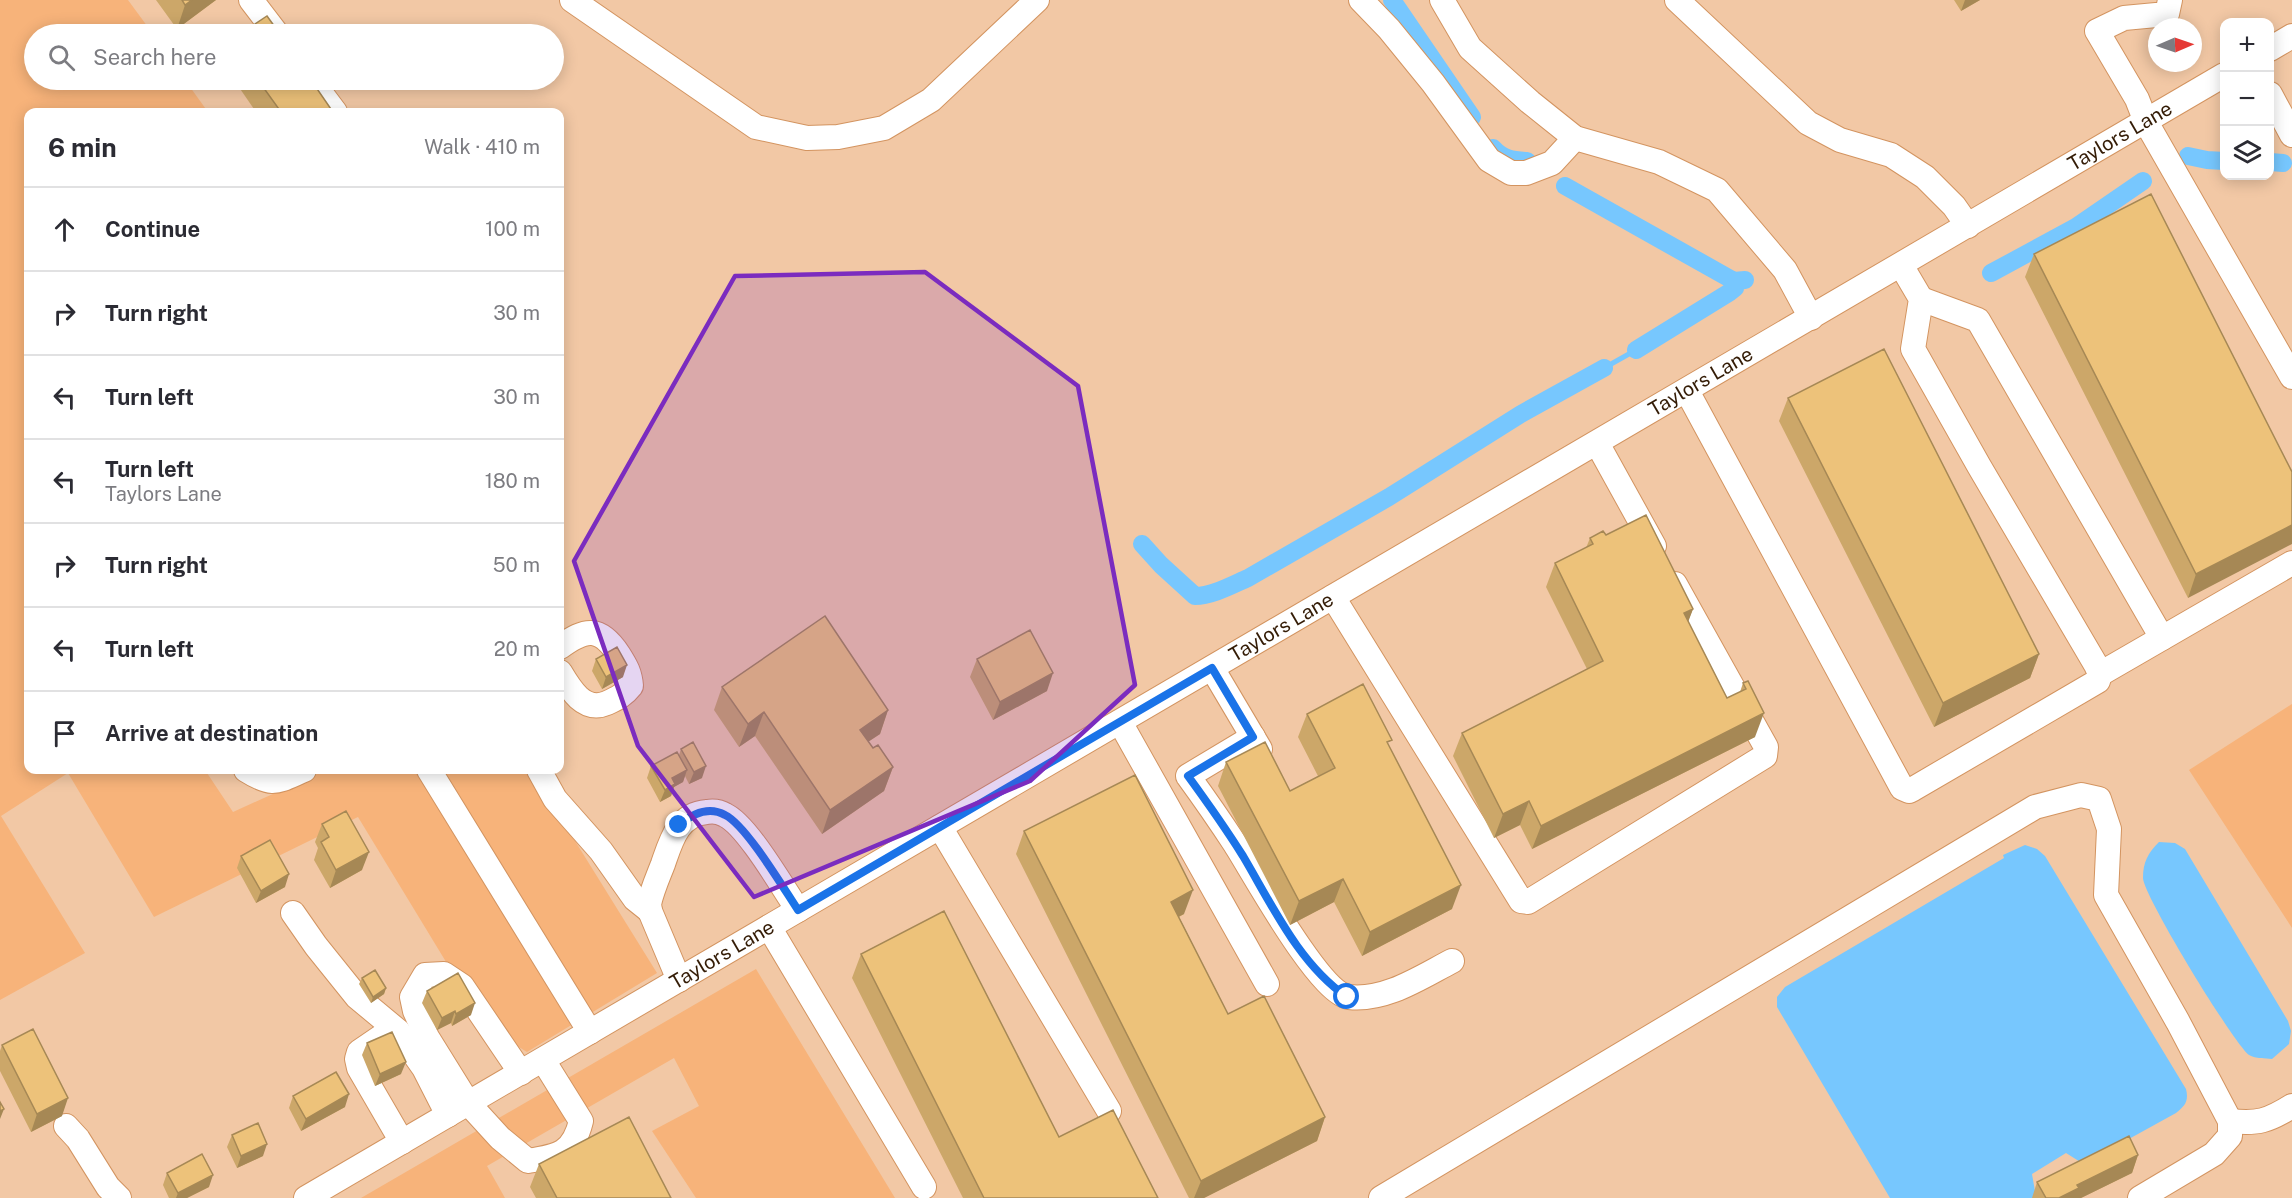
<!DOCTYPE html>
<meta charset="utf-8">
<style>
body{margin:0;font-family:"Public Sans",sans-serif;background:#f7f7f7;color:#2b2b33}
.controls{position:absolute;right:18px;top:18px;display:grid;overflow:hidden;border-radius:12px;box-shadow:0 3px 15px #0003}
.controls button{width:54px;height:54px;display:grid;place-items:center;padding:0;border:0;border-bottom:2px solid #e1e1e2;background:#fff;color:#2b2b33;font:30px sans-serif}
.compass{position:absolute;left:2148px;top:18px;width:54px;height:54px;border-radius:50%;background:#fff;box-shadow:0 3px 15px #0003;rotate:88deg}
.stop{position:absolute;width:18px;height:18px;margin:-14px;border:4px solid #1a73e8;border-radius:50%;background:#fff}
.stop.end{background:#1a73e8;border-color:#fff;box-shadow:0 2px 6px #0008}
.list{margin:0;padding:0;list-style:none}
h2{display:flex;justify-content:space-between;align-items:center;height:78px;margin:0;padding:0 24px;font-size:26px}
h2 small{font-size:20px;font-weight:400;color:#7c7c81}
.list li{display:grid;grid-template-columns:39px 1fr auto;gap:18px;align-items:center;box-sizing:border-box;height:84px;padding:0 24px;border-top:2px solid #e1e1e2}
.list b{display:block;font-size:22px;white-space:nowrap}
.list p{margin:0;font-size:20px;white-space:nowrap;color:#7c7c81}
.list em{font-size:20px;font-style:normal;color:#7c7c81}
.icon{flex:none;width:33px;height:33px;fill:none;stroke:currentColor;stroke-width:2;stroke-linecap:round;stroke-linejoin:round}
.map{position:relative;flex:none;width:2292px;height:1198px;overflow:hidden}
.search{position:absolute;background:#fff;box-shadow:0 3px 15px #0003;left:24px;top:24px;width:540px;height:66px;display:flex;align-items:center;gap:15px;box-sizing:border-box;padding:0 21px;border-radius:33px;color:#7c7c81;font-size:22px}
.panel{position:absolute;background:#fff;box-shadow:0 3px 15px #0003;left:24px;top:108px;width:540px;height:666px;border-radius:12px}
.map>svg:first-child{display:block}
.built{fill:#f2c8a5;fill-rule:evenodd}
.green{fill:#f7b37a}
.water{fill:#77c7fe}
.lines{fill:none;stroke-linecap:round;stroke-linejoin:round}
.stream{stroke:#77c7fe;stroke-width:5}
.canal{stroke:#77c7fe;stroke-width:18}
.minor-casing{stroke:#d39460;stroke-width:26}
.minor{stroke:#fff;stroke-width:24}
.wall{fill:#cca769}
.shaded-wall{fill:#a68855}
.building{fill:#edc27a;stroke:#a68855;stroke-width:1.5}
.route{stroke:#1a73e8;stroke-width:8}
.marked{fill:#7b2cbf;fill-opacity:0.2;stroke:#7b2cbf;stroke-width:4.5;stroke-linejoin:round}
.labels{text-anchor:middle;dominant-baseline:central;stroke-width:6;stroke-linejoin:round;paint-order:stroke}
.street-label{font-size:20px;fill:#341c06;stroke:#fed6b7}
</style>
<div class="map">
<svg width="2292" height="1198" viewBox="0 0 2292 1198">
<rect width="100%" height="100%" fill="#fed6b7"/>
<path class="built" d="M0,0H2292V1198H0ZM2224,22H2270V176H2224ZM2157,27H2193V63H2157ZM34,34H554V80H34ZM28,112H560V770H28Z"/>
<path class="green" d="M0,0H128L153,34H34V80H185L208,112H28V770H205L233,812L326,770H531L657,973L527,1052L485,1026L358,817L154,917L68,773L1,816L85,953L0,1000Z
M2292,704V928L2189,770Z
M756,969L895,1198H696L652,1131L699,1106L674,1058L487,1166L505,1198H361Z"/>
<path class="water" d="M2159,842L2175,843L2185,849L2288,1021L2291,1031L2289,1044L2272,1059C2265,1058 2256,1059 2249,1055C2234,1044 2143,895 2143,878C2143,862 2148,853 2159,842Z
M2025,845L2037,849L2045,856L2186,1089C2189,1101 2185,1106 2176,1113L2089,1161L2082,1163L2066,1153L2032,1174L2036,1197L2033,1198H1890L1777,1007V997L1785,987L2004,858L2003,855Z"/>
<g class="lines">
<path class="stream" d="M1604,368L1636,350"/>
<path class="canal" d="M1392,0L1472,117
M1493,148C1503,159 1512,160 1527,161
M2188,156L2207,160L2224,161
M2270,162L2283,163
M1565,186L1734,281L1745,280
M1991,273L2076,227L2143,181
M1636,350L1730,292L1735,288L1734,281
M1142,544L1161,565L1195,596C1212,596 1232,585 1248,578L1389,497L1521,414L1604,368"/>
<defs>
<g id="minor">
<path d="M251,0L277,34"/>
<path d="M572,0L756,127L807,138L838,137L884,128L931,100L1037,0"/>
<path d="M1361,0L1389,29L1433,83L1489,160L1511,173H1526L1552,163L1575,138"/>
<path d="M1442,0L1470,48L1530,102L1575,138L1659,162L1717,190L1785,270L1811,318"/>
<path d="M1677,0L1808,123L1840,140L1891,155L1925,177L1954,206L1968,226"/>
<path d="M2170,0L2167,14L2124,18L2097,31L2137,99L2146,122L2292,377"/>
<path d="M2270,49L2292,36"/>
<path d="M311,80L335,112"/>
<path d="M2270,94L2292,135"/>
<path d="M1921,299L1978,320L2162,638"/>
<path d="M1687,391L1902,788L1909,791L1913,789L2098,681L2100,674L2096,665L1979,466L1913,349L1921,299L1901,265"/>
<path d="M1597,443L1654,546"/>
<path d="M1333,597L1521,901L1528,902L1765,756L1766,747L1675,584"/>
<path d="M560,647C586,628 600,626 619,655C626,666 630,673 631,686C624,695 618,698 607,703C584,713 570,689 560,672"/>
<path d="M1212,668L1260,749"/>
<path d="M2100,674L2292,563"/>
<path d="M1120,722L1267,984"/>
<path d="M1253,737L1188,776C1204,798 1220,821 1235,844C1253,872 1319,993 1349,997C1386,1001 1421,977 1452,961"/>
<path d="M246,770C273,787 276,782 304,770"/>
<path d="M429,770L590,1032"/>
<path d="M539,770L555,799L601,851L635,899L650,911"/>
<path d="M940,827L1109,1111"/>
<path d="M293,913L316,946L357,997L398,1031L424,1068L448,1115"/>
<path d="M769,927L924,1187"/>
<path d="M679,980L650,911L649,904C652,890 658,877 663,864C671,841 678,814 707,812C713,811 720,812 725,815C747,825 783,888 798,910"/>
<path d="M393,1032L381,1037L359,1052L357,1059L359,1068L402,1142"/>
<path d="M521,1073L462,986L444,974L425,975L412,997L415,1011L427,1037L468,1103L500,1138L528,1161C558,1156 573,1154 581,1121L543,1060"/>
<path d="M2230,1121C2258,1124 2268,1121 2292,1106"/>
<path d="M66,1126L78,1139L108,1187L119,1198"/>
<path id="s1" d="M306,1198L2224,75"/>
<path d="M1381,1198L2035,807L2081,795L2099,799L2109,829L2106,895L2178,1022L2230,1121V1136L2214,1154L2140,1198"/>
</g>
</defs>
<use href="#minor" class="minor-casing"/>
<use href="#minor" class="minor"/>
</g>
<path class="wall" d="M156,0H216L177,29Z
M1954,0H1980L1961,11Z
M234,80H311L333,112H256Z
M2034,254L2292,472L2188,598L2025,277Z
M1788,398L2039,654L2030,678L1934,727L1779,421Z
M1606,535L1693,609L1688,621L1727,698L1740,692L1743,683L1748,681L1755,737L1532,849L1520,825L1494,838L1453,756L1462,733L1587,669L1546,587L1555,563L1586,548L1590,538Z
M596,659L623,677L602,689L592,671Z
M977,659L1047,691L993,720L970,677Z
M722,687L888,710L880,734L868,742L873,748L893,767L884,791L822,834L755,736L739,747L714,710Z
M1307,714L1389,746L1452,909L1362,956L1334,902L1290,925L1218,786L1226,762L1290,791L1318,776L1298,737Z
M681,749L702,778L689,784L685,776L683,782L674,787L671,796L660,802L647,778L651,766L679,755Z
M322,824L362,870L330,888L314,860L318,848L315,842Z
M1024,831L1184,914L1179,917L1228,1014L1325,1117L1317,1141L1204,1198H1189L1016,854Z
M241,856L285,887L256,903L237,868Z
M861,954L1059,1137L1158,1198H963L852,978Z
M362,978L386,988L384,994L371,1003L359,984Z
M427,991L471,1015L452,1026L451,1023L437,1030L422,1003Z
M367,1043L401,1074L375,1086L362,1055Z
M2,1045L62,1116L31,1132L0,1071V1051Z
M293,1096L345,1107L301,1131L289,1108Z
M232,1135L263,1156L237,1168L227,1147Z
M2138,1155L2132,1173L2081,1198H2032L2037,1182Z
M539,1164L671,1198H536L530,1187Z
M167,1173L209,1187L187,1198H169L163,1185Z"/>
<path class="shaded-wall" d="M192,0H216L177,29L185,5Z
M1965,0H1980L1961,11Z
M2292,525V544L2188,598L2196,574Z
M1693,609L1684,633V613Z
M2039,654L2030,678L1934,727L1943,703Z
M627,665L623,677L602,689L606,677Z
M1053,673L1047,691L993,720L1000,702Z
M888,710L880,734L851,753L860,730Z
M764,712L755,736L739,747L748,724Z
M1764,713L1755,737L1532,849L1541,826Z
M706,766L702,778L689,784L694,772Z
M893,767L884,791L822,834L830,810Z
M687,770L683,782L674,787L671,796L660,802L665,790L672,778Z
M1529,801L1520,825L1494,838L1503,814Z
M369,852L362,870L330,888L336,870Z
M289,874L285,887L256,903L261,891Z
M1343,879L1334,902L1290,925L1299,901Z
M1461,885L1452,909L1362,956L1370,932Z
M1193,890L1184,914L1162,925L1171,902Z
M386,988L384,994L371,1003L373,997Z
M475,1003L471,1015L452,1026L456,1014Z
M455,1011L451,1023L437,1030L442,1018Z
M406,1062L401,1074L375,1086L380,1074Z
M349,1094L345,1107L301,1131L306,1119Z
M68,1098L62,1116L31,1132L37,1114Z
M4,1109L0,1119V1111Z
M1325,1117L1317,1141L1204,1198H1194L1201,1181Z
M267,1144L263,1156L237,1168L241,1156Z
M2138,1155L2132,1173L2081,1198H2059L2077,1185Z
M213,1175L209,1187L187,1198H176L178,1193Z"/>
<path class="building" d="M182,0H192L185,5Z
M267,16L280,34H240Z
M258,80H311L333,112H281Z
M2151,194L2292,472V525L2196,574L2034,254Z
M1884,349L2039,654L1943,703L1788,398Z
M1646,515L1693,609L1684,613L1727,698L1746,689L1743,683L1748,681L1764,713L1541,826L1529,801L1503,814L1462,733L1603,661L1555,563L1593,544L1590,538L1603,531L1606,535Z
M825,616L888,710L860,730L873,748L878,745L893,767L830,810L764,712L748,724L722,687Z
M1030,630L1053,673L1000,702L977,659Z
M617,647L627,665L606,677L596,659Z
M1363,684L1392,740L1387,742L1461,885L1370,932L1343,879L1299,901L1226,762L1265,742L1290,791L1335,768L1307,714Z
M693,742L706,766L694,772L681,749Z
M677,752L687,770L672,778L675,784L665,790L651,766Z
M1135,775L1193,890L1171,902L1228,1014L1264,996L1325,1117L1201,1181L1024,831Z
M346,811L369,852L336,870L321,842L329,837L322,824Z
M270,840L289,874L261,891L241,856Z
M944,911L1059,1137L1113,1110L1158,1198H984L861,954Z
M375,970L386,988L373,997L362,978Z
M458,973L475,1003L456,1014L455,1011L442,1018L427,991Z
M33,1029L68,1098L37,1114L2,1045Z
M392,1032L406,1062L380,1074L367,1043Z
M336,1072L349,1094L306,1119L293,1096Z
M0,1102L4,1109L0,1111Z
M629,1117L671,1198H557L539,1164Z
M258,1123L267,1144L241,1156L232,1135Z
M2129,1136L2138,1155L2077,1185L2079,1188L2059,1198H2046L2037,1182Z
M202,1154L213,1175L178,1193L167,1173Z"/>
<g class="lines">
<path class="route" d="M679,825C692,814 709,806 725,815C746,825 784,889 798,910L1212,668L1253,737L1188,776C1207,802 1226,829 1243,856C1272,905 1299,964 1347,997"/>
</g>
<path class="marked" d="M925,272L1078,386L1135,685L1030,781L754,897L638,746L574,561L735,276Z"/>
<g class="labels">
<g class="street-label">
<text stroke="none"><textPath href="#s1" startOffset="2102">Taylors Lane</textPath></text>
<text stroke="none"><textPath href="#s1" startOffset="1616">Taylors Lane</textPath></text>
<text stroke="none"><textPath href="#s1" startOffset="1130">Taylors Lane</textPath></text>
<text stroke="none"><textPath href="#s1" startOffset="482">Taylors Lane</textPath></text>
</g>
</g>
</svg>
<div class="controls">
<button>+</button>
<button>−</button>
<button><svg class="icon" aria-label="layers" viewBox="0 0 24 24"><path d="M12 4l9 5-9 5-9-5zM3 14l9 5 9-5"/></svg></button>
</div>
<svg class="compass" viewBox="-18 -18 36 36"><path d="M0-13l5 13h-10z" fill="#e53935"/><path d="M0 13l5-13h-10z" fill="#7c7c81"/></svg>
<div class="stop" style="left:1347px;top:997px"></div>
<div class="stop end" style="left:679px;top:825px"></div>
<div class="search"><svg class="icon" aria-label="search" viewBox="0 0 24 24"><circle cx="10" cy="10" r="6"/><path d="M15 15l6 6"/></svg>Search here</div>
<section class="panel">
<h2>6 min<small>Walk · 410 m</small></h2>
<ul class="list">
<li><svg class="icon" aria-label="ahead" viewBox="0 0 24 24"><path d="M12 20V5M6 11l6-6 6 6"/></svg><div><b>Continue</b></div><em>100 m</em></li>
<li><svg class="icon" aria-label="right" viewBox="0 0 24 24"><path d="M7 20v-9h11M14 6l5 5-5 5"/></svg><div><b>Turn right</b></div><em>30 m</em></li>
<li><svg class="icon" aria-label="left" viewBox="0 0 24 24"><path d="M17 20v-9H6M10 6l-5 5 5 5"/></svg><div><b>Turn left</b></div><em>30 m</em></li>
<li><svg class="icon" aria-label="left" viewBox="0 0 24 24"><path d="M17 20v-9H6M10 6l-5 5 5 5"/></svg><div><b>Turn left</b><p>Taylors Lane</p></div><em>180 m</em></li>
<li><svg class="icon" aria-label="right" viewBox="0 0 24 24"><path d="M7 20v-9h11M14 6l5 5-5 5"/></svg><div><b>Turn right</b></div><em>50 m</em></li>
<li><svg class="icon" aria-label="left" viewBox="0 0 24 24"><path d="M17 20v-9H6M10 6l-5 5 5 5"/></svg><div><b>Turn left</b></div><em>20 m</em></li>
<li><svg class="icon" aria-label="arrive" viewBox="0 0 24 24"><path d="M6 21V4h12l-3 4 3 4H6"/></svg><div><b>Arrive at destination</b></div></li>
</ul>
</section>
</div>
